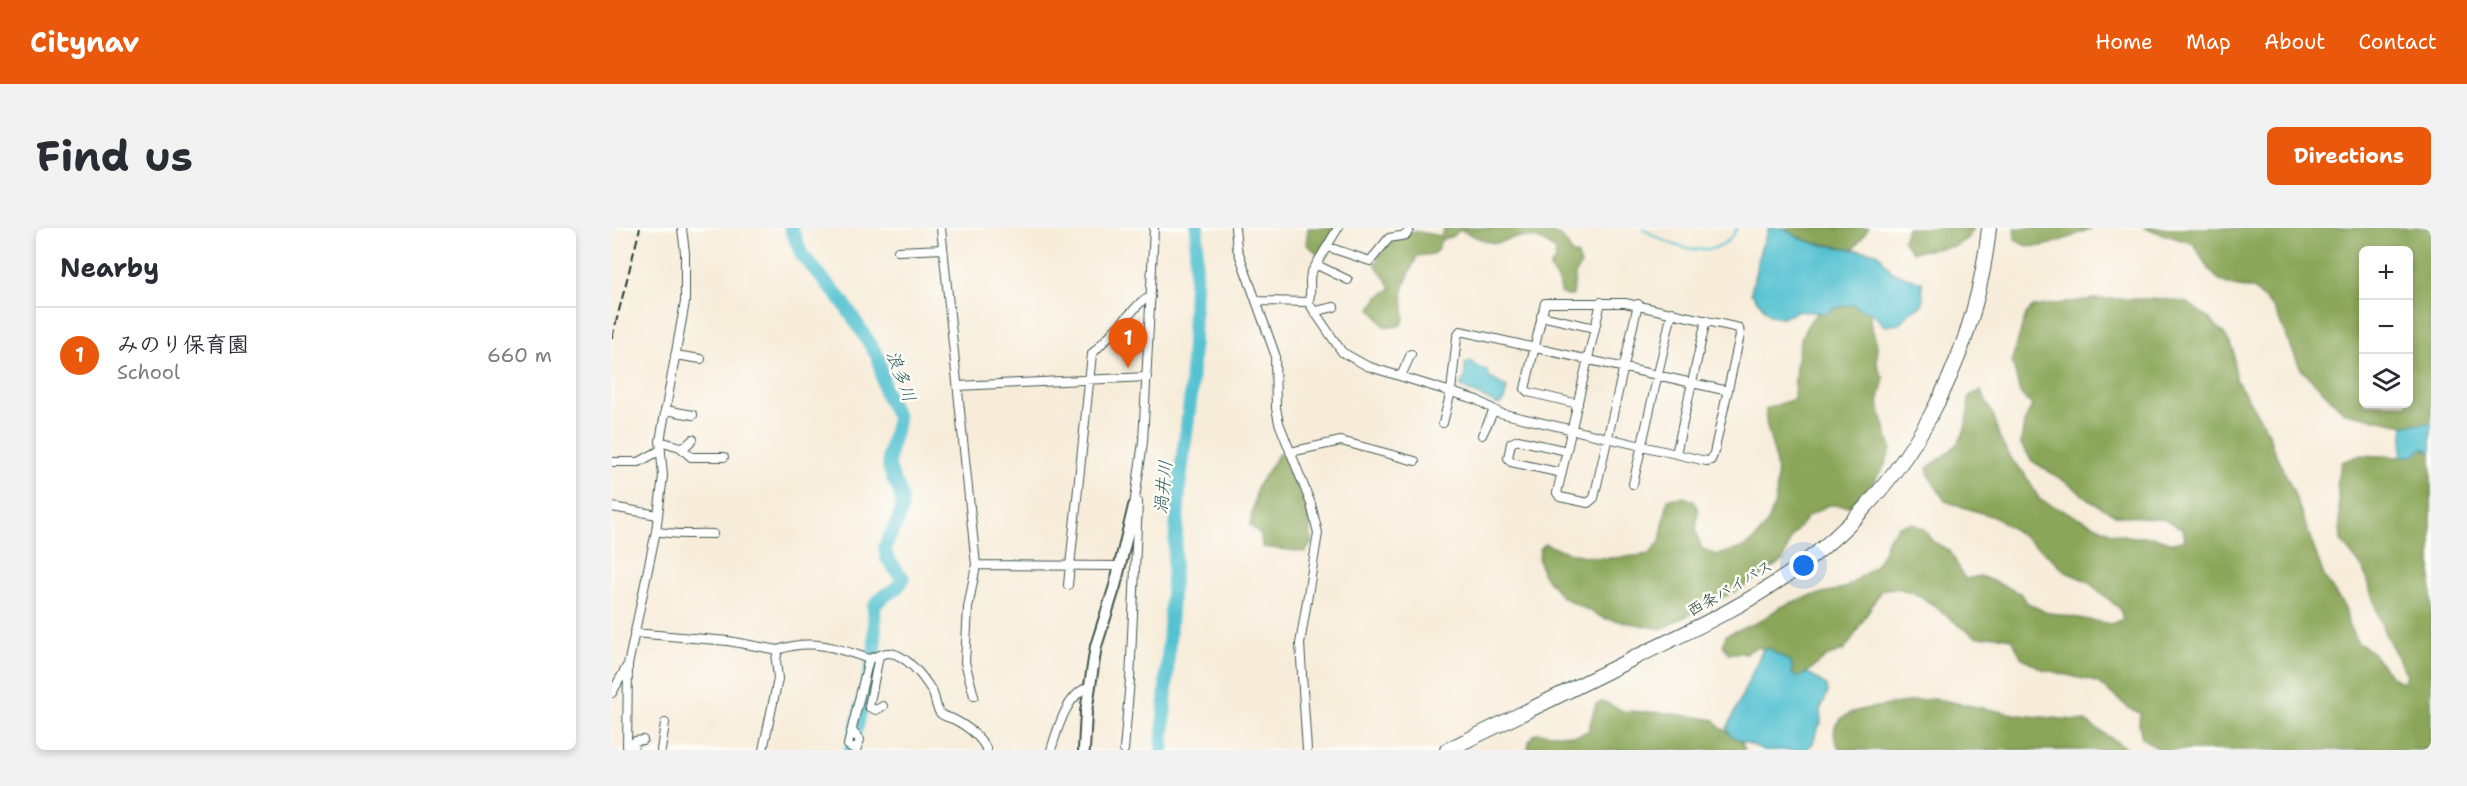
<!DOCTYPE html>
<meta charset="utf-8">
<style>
body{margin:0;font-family:"Shantell Sans","Klee One",sans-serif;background:#f2f2f3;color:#2b2b33}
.controls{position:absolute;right:18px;top:18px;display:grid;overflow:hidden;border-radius:9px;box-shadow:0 3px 9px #0003}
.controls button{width:54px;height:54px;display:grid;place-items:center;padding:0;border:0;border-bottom:2px solid #e1e1e2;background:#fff;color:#2b2b33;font:30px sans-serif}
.you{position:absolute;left:1192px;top:338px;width:21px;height:21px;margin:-15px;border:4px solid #fff;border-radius:50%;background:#1a73e8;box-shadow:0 0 0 9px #1a73e833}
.badge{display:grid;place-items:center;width:39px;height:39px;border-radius:50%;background:#ea580c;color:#fff;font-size:20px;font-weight:700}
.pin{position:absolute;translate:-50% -50px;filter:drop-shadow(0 2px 3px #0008)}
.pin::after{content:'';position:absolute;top:32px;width:21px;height:18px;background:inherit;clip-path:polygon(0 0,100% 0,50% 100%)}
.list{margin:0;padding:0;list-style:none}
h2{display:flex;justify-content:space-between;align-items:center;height:78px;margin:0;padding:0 24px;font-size:26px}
h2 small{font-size:20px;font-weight:400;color:#7c7c81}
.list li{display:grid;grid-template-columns:39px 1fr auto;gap:18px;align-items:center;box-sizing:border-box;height:96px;padding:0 24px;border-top:2px solid #e1e1e2}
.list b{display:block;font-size:22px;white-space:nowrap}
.list p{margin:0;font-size:20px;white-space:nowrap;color:#7c7c81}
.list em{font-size:20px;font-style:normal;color:#7c7c81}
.icon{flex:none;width:33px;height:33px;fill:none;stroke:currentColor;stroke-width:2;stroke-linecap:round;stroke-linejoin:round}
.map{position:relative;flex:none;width:1819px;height:522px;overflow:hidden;border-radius:9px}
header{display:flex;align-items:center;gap:36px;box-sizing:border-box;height:84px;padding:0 30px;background:#ea580c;color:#fff}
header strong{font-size:28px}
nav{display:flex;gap:33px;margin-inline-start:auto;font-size:21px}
.intro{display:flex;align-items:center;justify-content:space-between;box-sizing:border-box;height:144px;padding:0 36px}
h1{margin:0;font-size:42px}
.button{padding:15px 27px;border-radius:9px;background:#ea580c;color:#fff;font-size:21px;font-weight:700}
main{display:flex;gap:36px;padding:0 36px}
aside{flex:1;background:#fff;border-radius:9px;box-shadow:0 3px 9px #0003}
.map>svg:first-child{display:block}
.forest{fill:#8aa659;stroke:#547246;stroke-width:1.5;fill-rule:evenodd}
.water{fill:#57c2d1;stroke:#3b8082;stroke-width:1.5}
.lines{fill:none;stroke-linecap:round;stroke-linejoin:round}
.stream{stroke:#57c2d1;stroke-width:2}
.river{stroke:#57c2d1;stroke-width:14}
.street-casing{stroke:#3f574d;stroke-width:10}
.secondary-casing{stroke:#3f574d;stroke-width:14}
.highway-casing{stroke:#3f574d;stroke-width:16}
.street{stroke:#fff;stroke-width:8}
.secondary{stroke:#fff;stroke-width:10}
.highway{stroke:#fff;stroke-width:14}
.rail{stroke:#1f3d34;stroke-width:2;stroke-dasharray:9 4.5;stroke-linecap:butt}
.labels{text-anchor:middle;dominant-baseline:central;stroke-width:5;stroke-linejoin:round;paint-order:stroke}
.street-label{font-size:16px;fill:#1f3d34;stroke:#fdfcf7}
.water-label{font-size:18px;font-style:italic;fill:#2d5e5b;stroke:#fdfcf7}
</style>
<header>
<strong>Citynav</strong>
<nav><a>Home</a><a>Map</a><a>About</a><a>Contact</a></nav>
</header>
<div class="intro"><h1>Find us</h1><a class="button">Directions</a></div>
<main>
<aside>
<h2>Nearby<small></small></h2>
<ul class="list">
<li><span class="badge">1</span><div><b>みのり保育園</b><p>School</p></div><em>660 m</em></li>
</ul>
</aside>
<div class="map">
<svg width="1819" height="522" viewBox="0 0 1819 522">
<rect width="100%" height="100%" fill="#fdfcf7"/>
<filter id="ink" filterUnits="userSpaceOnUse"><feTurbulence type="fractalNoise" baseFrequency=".0167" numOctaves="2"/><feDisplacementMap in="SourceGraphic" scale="12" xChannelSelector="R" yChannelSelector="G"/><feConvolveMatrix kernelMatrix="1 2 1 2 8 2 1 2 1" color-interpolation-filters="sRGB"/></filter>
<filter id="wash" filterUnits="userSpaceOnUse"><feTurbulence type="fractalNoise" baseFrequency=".008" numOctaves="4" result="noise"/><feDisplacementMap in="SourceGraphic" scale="24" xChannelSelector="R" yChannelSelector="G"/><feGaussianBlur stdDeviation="1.35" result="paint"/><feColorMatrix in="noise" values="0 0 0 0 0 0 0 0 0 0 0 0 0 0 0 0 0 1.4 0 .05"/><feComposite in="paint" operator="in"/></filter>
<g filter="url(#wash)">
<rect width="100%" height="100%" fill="#f7ecd9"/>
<path class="forest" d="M696,0H724L709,24L705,25L694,16Z
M832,0H931L951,10L960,25L966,28L969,36L963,47L961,68H954L949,65C948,49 941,51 938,39L943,33L944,23C930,10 917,6 897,11C892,12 889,15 884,15C872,15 859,6 848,2L841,8L829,12L826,21L821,26L805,28C801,38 795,49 792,59C786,75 806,104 772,98L759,80L766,69L779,61C776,50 767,45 763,35L777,12L801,3L829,8Z
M1171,0H1257L1242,21C1233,21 1226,18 1217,17C1199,15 1186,10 1171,0Z
M1295,0H1361L1356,10L1343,18L1300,24L1291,12Z
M1402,0H1480C1459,8 1422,30 1403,11Z
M1532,0H1819V195L1792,197L1733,185L1689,141L1662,81L1641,60C1605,60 1598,45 1582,16ZM1752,22H1796V176H1752Z
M1481,71H1552L1576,75L1598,91L1613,107L1622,122L1623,150L1657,205L1660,218L1681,262L1712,348L1734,382L1736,396L1746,415L1759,423L1778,447L1787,453H1792L1794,445L1772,404L1751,341L1729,313L1725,252L1730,234L1749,227L1789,229L1811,220L1819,224V522H1548L1530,510L1527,496L1528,485L1517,480L1485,454L1430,441L1409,429L1401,412C1397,410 1392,408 1387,408C1379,407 1371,411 1364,408C1334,393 1305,351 1269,362L1239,413L1231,423L1216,428L1189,449H1184L1180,446L1179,436C1173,428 1165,428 1158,420L1151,421L1145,419L1133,425H1117L1111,417L1114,407L1148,393L1168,379L1191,370L1233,360L1263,338L1271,325L1275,312L1287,298L1299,295L1312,301L1320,313L1338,323L1353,351L1368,348L1381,353L1408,365L1414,374L1433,384L1499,396L1511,391L1508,381L1475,353L1454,344L1431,323L1385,290L1333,273L1318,250L1315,240C1348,218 1356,210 1357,168L1369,163L1382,189L1387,208L1398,230L1412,245L1428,272L1500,305L1522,309H1542L1561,315L1573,312L1571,301L1553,291L1503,287L1480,274L1457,256L1420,233L1409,216L1412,195L1420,177L1408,165L1400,132L1414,86L1421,79Z
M1241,76L1258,85C1257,97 1261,103 1264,113C1268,129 1260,135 1272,150L1266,175L1279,221L1272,239L1259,257L1238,278L1216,277L1195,289L1179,310L1171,333L1131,359L1049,401L991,390L950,369L930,345L927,332L928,321L933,316C975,333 995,332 1038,326L1048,313L1056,271L1071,269L1082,273L1086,282L1084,302L1089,320L1104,327C1113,324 1126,323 1135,317C1165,297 1169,258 1162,225C1159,210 1152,197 1154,181L1182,171C1184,140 1182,108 1205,85C1218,84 1228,77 1241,76Z
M667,225L675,229L696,284L700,315L693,324L650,319L649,307L638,297L645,259Z
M1324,471L1407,487L1473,493L1517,522H1228C1206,484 1252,481 1277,477C1293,474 1307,472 1324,471Z
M990,473L1011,483L1057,485L1103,492L1107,499L1129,512L1133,522H916L917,513L924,505L966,507L976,503L984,476Z"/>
<path class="water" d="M1157,0H1171L1187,10L1204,16L1266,25L1280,44L1310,54L1311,74L1309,78L1299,83L1287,96L1273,98L1264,89L1255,82L1247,81L1241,76L1219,81L1215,85L1185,83C1176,89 1168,91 1158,87L1139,65L1148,23Z
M859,133L865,139L875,142L877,149L895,160L892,172L887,177L849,159L848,156L853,150V135Z
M1819,195V224L1811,220L1803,227L1789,229L1792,197Z
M1158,420C1164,428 1173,428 1180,436V446C1188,452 1188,446 1196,445L1214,457L1216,464L1208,482L1209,495L1205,501L1201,515L1194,522H1152L1119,508L1115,501L1151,421Z"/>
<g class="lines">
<path class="stream" d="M1031,0C1055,19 1107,37 1125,0"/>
<path class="river" d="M179,0L190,27L231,74L263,124L267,131L273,164L285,189C285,205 276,219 277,236C277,246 283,252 287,262C296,284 281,299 273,319L275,330L291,351C285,365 268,366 262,379L263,417L260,436L239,522
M550,522L567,259L579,167L585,0"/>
</g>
</g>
<g filter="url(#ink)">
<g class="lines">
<defs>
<path id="street" d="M329,0L364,337L356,380L353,434L362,468
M623,0L625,20L663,126L664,180L667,195L699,276L706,305L688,416L695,522
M716,19L758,33L777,10L794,7L798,0
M286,23L331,21
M705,37L736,52
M646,73L696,74L730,124L755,138L865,172L888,185L1094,233L1099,232L1102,225L1128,107L1127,100L1013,75H933L913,161L916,164L966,176
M696,74C701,64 696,56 699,45L726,0
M989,74L945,265L948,269L976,275L982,270L1026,76
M704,83L722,79
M929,88L983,100
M63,127L89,131
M789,148L799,126
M346,158L535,149
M53,182L81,187
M831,195L839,163L845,109L848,103L1116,163
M870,207L882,182
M48,213L68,219L79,229H112
M68,219L74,218L81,211
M678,224L729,213L803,233
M1064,226L1094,92
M0,234H27L47,223
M950,245L899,234L896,230L899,215L906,212L955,223
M1021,256L1060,84
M522,278L531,214L542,0
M0,279L46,287
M44,303C63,308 81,305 101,306
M364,337L508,338
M456,357L480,126L530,73L539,69
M22,405L116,413L166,422
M267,428L257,479L264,482L271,478
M0,465L15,438
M240,503L248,512L244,522L236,517L257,431C263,429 269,426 275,425C293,424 312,450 320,463C324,470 323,479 328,485C332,489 336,489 341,491C355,498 368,508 375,522
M15,522L16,437L44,303L51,248L48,213L73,74V25L70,0
M21,522L23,513L31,512
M49,522L53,495
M151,522L166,451L164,432L166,422C199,410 226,420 257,431
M439,522C446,500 454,467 478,458
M512,522L518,452L526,274"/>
<path id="secondary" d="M472,522L474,484L484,418L503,358L522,278"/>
<path id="highway" d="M835,522C899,491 963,460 1026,428C1082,401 1138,375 1188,338C1297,257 1363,133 1377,0"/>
</defs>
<use href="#street" class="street-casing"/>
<use href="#secondary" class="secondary-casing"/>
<use href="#highway" class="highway-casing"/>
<use href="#street" class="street"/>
<use href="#secondary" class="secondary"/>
<use href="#highway" class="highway"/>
<path class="rail" d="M0,110L28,0"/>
</g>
</g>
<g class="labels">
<g class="street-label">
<text transform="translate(1118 360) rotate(-30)">西条バイパス</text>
</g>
<g class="water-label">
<text transform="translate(289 148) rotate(70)">浪多川</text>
<text transform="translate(551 259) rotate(-84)">渦井川</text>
</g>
</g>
</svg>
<div class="controls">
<button>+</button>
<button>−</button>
<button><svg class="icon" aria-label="layers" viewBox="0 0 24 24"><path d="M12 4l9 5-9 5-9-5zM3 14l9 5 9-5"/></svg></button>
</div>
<div class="you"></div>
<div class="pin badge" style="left:516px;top:140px">1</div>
</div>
</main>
